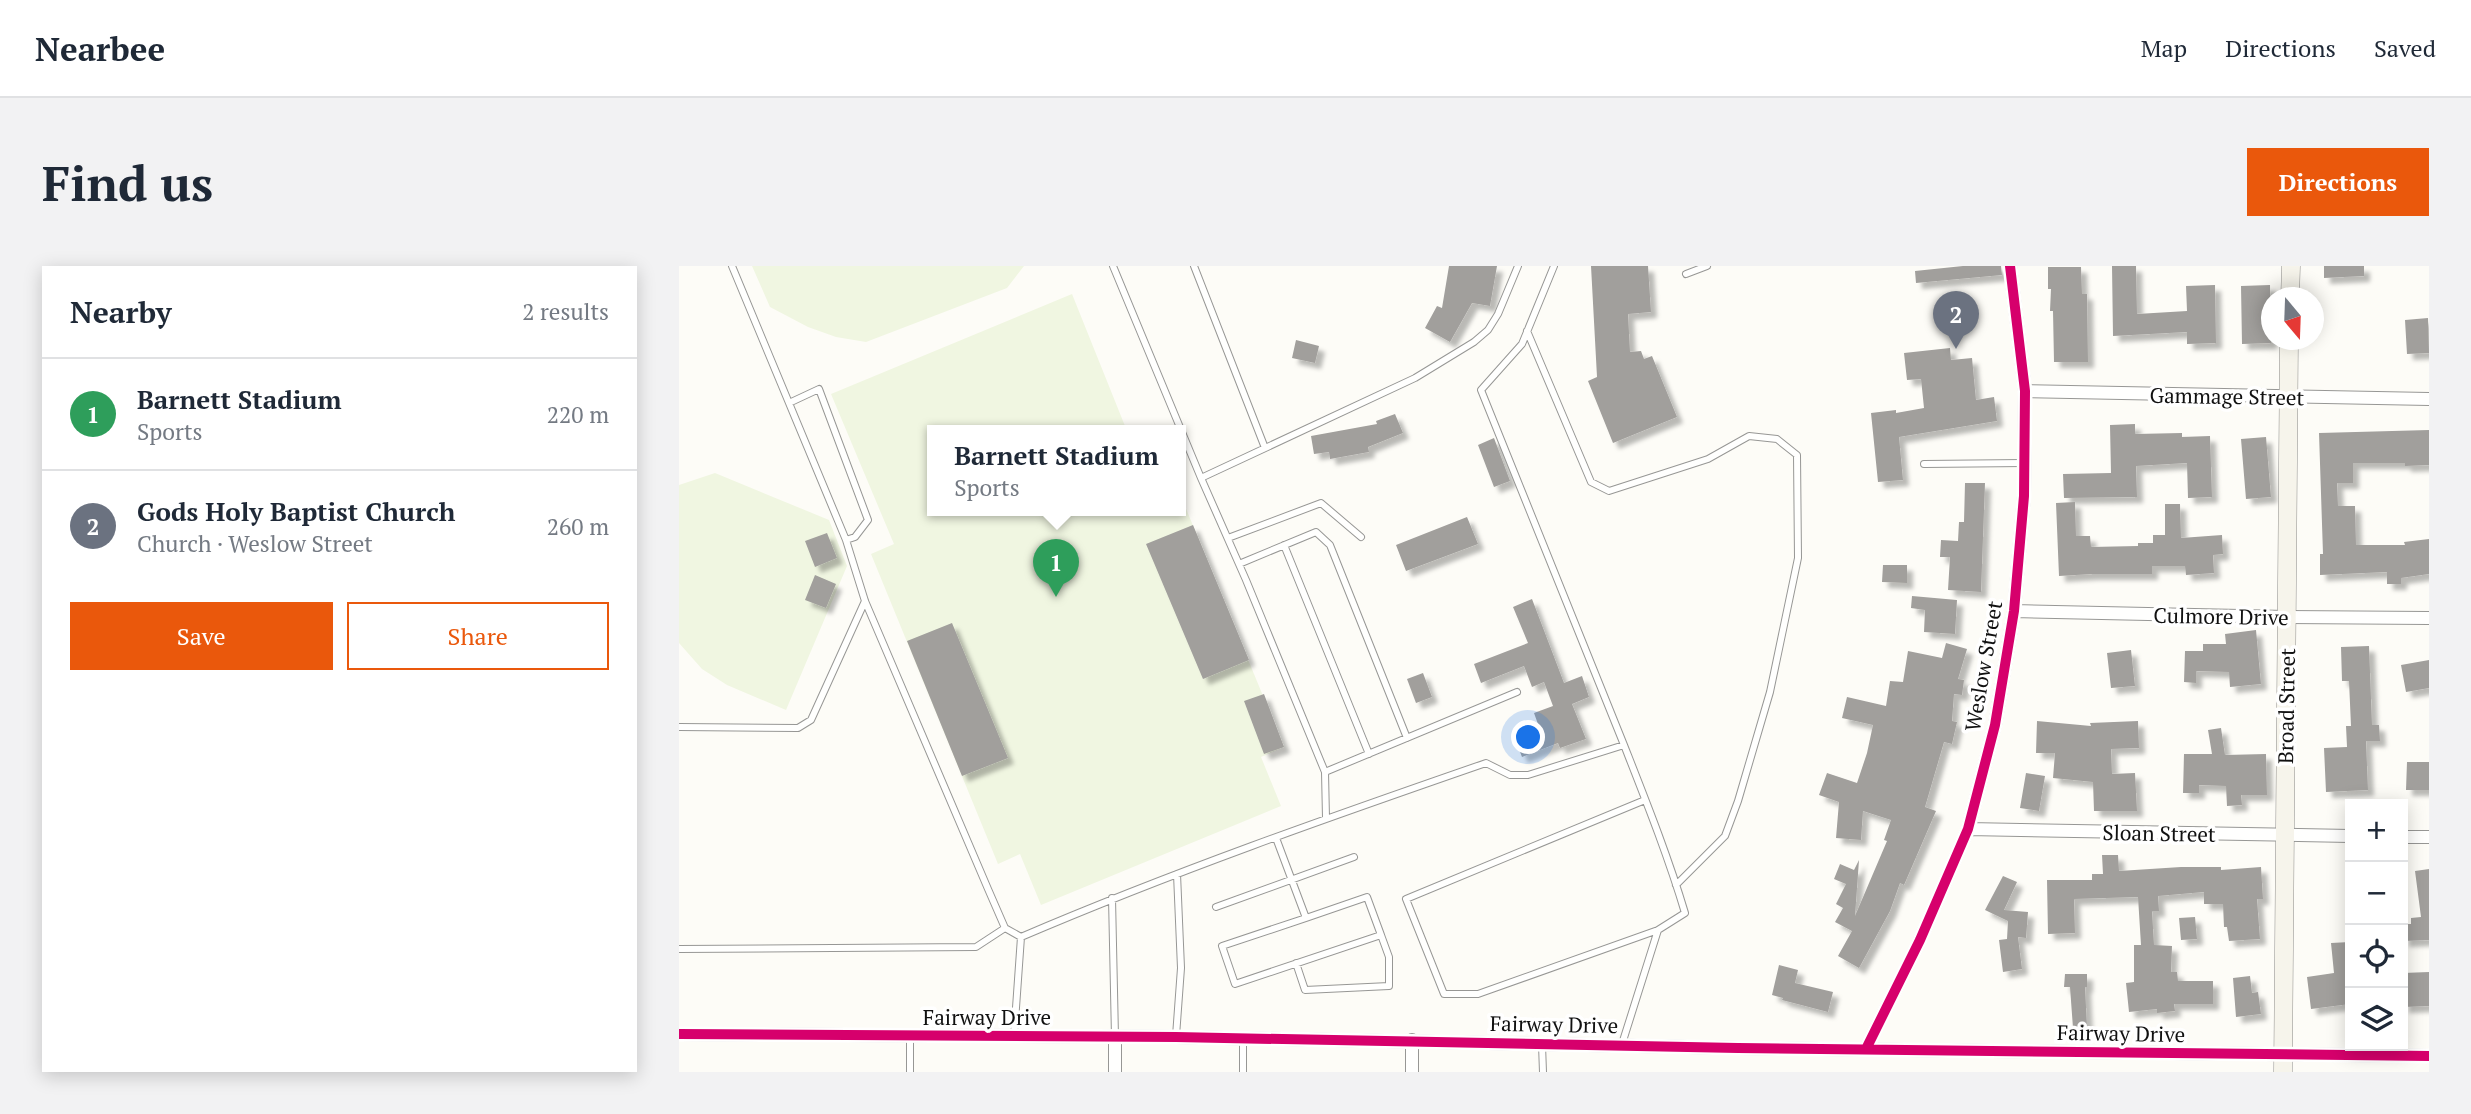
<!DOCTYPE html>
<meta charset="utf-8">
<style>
body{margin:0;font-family:"PT Serif",serif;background:#f2f2f3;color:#1f2937}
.controls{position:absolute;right:21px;bottom:21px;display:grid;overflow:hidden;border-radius:0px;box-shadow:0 4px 18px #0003}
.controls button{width:63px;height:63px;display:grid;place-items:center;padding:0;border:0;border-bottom:2px solid #e0e1e3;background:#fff;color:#1f2937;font:35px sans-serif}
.compass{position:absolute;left:1582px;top:21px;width:63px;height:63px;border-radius:50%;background:#fff;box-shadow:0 4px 18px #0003;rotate:161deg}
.you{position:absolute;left:850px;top:472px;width:24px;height:24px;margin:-18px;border:5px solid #fff;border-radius:50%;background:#1a73e8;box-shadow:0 0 0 10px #1a73e833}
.badge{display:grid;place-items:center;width:46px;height:46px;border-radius:50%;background:#ea580c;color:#fff;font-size:23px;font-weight:700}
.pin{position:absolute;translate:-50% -58px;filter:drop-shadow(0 2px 4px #0008)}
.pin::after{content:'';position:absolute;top:37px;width:24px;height:21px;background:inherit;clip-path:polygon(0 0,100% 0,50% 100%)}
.popup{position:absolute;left:248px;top:159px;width:259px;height:91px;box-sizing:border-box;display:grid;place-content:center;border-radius:0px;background:#fff;filter:drop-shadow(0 2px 5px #0005);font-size:23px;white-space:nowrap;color:#747a83}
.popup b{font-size:26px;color:#1f2937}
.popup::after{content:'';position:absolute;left:50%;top:100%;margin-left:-14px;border:14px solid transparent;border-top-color:#fff}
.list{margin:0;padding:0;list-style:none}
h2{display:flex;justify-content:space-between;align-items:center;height:91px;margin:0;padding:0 28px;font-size:30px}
h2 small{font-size:23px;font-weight:400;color:#747a83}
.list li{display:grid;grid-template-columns:46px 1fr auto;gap:21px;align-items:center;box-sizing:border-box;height:112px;padding:0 28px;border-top:2px solid #e0e1e3}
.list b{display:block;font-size:26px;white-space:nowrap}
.list p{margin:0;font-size:23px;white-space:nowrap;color:#747a83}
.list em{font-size:23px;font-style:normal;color:#747a83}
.actions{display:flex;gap:14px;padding:21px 28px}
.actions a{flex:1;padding:16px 0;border:2px solid #ea580c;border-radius:0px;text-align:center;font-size:24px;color:#ea580c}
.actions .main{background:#ea580c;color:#fff}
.icon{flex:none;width:38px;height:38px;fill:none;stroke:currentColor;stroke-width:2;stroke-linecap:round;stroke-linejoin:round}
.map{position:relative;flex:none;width:1750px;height:806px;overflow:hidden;border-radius:0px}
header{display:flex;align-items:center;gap:42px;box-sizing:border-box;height:98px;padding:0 35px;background:#fff;border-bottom:2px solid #e0e1e3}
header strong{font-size:33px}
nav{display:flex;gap:38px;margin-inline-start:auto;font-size:24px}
.intro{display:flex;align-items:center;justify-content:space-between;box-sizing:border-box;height:168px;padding:0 42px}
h1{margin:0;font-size:49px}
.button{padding:18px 32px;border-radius:0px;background:#ea580c;color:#fff;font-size:24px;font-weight:700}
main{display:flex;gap:42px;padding:0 42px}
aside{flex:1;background:#fff;border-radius:0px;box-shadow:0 4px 18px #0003}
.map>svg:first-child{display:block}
.pitch{fill:#f0f6e1}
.building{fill:#a19f9c;filter:url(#shadow)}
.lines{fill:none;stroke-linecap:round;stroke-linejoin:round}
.lane-casing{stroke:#979795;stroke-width:8}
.street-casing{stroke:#979795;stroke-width:14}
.secondary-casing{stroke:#8e8d8b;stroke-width:19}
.lane{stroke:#fffffe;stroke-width:6}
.street{stroke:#fffffe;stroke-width:12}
.secondary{stroke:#f6f4eb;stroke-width:18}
.cycleway-casing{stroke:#fff;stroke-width:15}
.cycleway{stroke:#d6006c;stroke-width:10}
.labels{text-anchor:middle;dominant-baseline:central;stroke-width:7;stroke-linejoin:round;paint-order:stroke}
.street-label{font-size:21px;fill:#111;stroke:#fff}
</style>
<header>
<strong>Nearbee</strong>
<nav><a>Map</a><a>Directions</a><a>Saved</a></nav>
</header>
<div class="intro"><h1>Find us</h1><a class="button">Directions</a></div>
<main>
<aside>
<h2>Nearby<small>2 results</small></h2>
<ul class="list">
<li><span class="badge" style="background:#2e9e5b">1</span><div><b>Barnett Stadium</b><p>Sports</p></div><em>220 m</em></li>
<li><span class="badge" style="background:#6b7280">2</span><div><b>Gods Holy Baptist Church</b><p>Church · Weslow Street</p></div><em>260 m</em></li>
</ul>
<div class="actions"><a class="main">Save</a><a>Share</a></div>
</aside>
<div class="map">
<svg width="1750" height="806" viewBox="0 0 1750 806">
<defs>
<filter id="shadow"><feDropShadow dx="6" dy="6" stdDeviation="2" flood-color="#0004"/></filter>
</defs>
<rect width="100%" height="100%" fill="#fdfcf7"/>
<path class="pitch" d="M73,0H345L328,22L187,76L157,71L129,61L91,41Z
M393,28L448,165H253V245H501V228L605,481L582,491L602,540L362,639L341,588L319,598L192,288L215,278L152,128Z
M36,207L150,254L168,300L107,444L48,419L23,403L0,377V219Z"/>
<path class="building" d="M770,0H818L811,40L793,37L771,76L746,62L758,40L763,42Z
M912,0H969L972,46L949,48L951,86L962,85L965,93L973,90L998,151L934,177L909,115L918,111Z
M1284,0H1322L1323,9L1237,17L1236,5Z
M1433,0H1457L1458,48L1508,45L1507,20L1536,19L1537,77L1508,78V66L1434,70Z
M1645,0H1685V10L1645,12Z
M1369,1H1402L1403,28H1408L1409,96H1375L1374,45H1371L1372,23H1369Z
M1591,19L1592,77L1563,78L1562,20Z
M1749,52L1750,87L1728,88L1726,54Z
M617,74L640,80L636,97L613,92Z
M1271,82L1272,94L1293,92L1297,134L1315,131L1318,155L1220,171L1224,214L1199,216L1192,147L1217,144V147L1245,142L1242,113L1228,114L1225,87Z
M716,148L724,167L689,181L690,186L651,193L650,186L635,188L632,170L698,158L697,155Z
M1456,158V168L1503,167V171L1531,170L1533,231L1509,232L1508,197L1457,200L1458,231L1385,232L1384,208L1432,207L1431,159Z
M1750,164V199L1726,200V197H1674V217H1658L1659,240H1676L1677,279H1726L1725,276L1750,273V308L1722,312V318H1708V306L1641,309V288H1644L1640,167Z
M1587,171L1592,231L1567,233L1562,173Z
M815,172L831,215L815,221L799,179Z
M1286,217H1306L1302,326L1269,324L1271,291H1261L1262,274L1279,275L1280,256H1285Z
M1396,236L1397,270H1411L1412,281L1459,280V277H1474V269H1486V238H1501L1502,272L1543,269L1544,288L1534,289L1535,307L1507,309L1506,300H1473V308H1413L1380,310L1377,237Z
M788,251L799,278L727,305L717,279Z
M514,259L570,394L524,413L467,278Z
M148,267L158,292L136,301L126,275Z
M1204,299H1228V317L1203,316Z
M136,309L157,318L147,342L126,334Z
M1233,330L1278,334L1276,368L1245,366L1246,344L1232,342Z
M853,333L885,417L903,410L910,431L893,438L907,473L881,482L879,477L843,491L835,470L860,461L855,447L874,440L865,416L853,421L845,400L802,417L795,398L849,377L834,341Z
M273,357L329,492L283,510L228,375Z
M1577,364L1582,418L1551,421L1550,406L1517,405V417L1505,416L1506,385H1524V378H1547L1546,368Z
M1267,377L1288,383L1279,413L1285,414L1283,429L1275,428L1273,455L1278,456L1273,478L1265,476L1246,541L1257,545L1225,619L1221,617L1211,645L1180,702L1159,690L1173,665L1156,656L1164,642L1157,638L1167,618L1155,613L1161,598L1175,604L1180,594L1176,650L1208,575L1205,574L1212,554L1184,545L1182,574L1157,572L1160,536L1140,529L1148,507L1178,517L1188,487L1194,459L1163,452L1168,431L1207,440L1211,415L1224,416L1229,385L1263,392Z
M1690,380L1693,459H1700L1701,475H1687L1689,524L1647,526L1645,482L1668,481L1667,460H1672L1670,415H1663L1662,381Z
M1452,384L1456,420L1432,422L1428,387Z
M1750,394V422L1727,426L1722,399Z
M744,407L753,431L737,437L728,413Z
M585,428L605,481L585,488L565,435Z
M1358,455L1412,460L1411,457L1459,455L1460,482L1432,483L1433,508L1456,507L1458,545H1415L1414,516L1374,512L1376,487H1357Z
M1542,462L1546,489L1587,488L1588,529H1562L1563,539L1548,540L1547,520L1520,519V527H1504L1505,488H1533L1529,464Z
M1728,496H1750V524H1727Z
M1347,507L1366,510L1360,545L1341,542Z
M1423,589H1439L1440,605L1502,601H1542V604L1582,601L1584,633H1578L1581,673L1550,675L1548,661H1545L1544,638H1525V626L1479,630L1480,645H1473L1475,679L1493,680L1492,706H1498L1499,715H1534V738H1495L1496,745L1478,747V743L1450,746L1447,717L1455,716V679H1462L1459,631L1395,633L1396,667L1369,668L1368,614H1413V608H1424Z
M1750,603V674L1724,675V658H1732V652L1742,651L1736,605Z
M1324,610L1338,616L1325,644L1349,646L1347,672L1339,671L1343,703L1324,706L1320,674L1328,673L1329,655L1306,644Z
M1516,651L1518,673L1502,674L1500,652Z
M1671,676V701H1668L1671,738L1632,743L1628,711L1655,707L1652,677Z
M1100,699L1119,704L1116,717L1154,726L1149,746L1103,734L1104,732L1093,729Z
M1750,706V740L1724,741V707Z
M1386,708H1408V721H1406L1408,761L1394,762L1391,721H1385Z
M1571,710L1573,727L1579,726L1582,748L1557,751L1554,712Z"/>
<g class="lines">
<defs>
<path id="lane" d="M53,0L167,274L186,335L309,623L326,662L342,671L335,770
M434,0L522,212L567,314L646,506L647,552
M515,0L586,182
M875,0L843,78L802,124L945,479C967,535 989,590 1006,647L979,664L799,728H765L727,633L966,534
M1007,8L1028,0
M848,65L912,216L930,225L1029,193L1070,170L1098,173L1118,189L1119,292L1091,426L1059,535L1046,570L997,619
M110,137L140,123L189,254L176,271L167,274
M1245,198L1345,197
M522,212L736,112L795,76L809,64L819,48L839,0
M549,272L642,237L682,271
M605,279L690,488
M560,298L637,266L651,279L728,472
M0,461L119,462L132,454L186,335
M646,506L838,426
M597,572L627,652L543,680L556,718L702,669L688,631L627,652
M433,632L436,771
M537,641L675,591
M342,671C494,606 651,551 807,497L831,509H849L945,479
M0,683L297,681L326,662
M617,697L626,724L710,720V691L702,669
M231,770V806
M497,770L502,702L498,608
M943,778L979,664
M863,779L864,806
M564,806V772"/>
<path id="street" d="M1346,125L1750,133
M1335,345L1608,351L1750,352
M1289,563L1671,570
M1724,571H1750
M0,768L497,771L1059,782L1750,790
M436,771V806
M1187,783L1241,674L1289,563L1316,459L1335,345L1345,230L1346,125L1331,0
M733,806V774"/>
<path id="secondary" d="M1611,32L1612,0
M1604,806L1610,74"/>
</defs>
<use href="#lane" class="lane-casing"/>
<use href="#street" class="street-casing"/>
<use href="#secondary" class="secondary-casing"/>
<use href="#lane" class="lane"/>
<use href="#street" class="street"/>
<use href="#secondary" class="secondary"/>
<defs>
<path id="cycleway" d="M0,768L497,771L1059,782L1750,790
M1187,783L1241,674L1289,563L1316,459L1335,345L1345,230L1346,125L1331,0"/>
</defs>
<use href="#cycleway" class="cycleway-casing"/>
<use href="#cycleway" class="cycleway"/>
</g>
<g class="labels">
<g class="street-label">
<text transform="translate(1548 130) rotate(1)">Gammage Street</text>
<text transform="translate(1542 350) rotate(1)">Culmore Drive</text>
<text transform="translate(1304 400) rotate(-80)">Weslow Street</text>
<text transform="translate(1607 440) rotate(-89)">Broad Street</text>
<text transform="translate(1480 567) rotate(1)">Sloan Street</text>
<text x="308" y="751">Fairway Drive</text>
<text transform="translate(875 758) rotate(1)">Fairway Drive</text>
<text transform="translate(1442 767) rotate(1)">Fairway Drive</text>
</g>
</g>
</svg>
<div class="controls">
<button>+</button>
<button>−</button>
<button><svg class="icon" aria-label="locate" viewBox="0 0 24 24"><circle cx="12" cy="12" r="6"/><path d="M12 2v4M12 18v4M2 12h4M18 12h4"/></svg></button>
<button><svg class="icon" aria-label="layers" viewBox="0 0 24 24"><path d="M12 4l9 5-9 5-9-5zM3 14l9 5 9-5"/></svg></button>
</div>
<svg class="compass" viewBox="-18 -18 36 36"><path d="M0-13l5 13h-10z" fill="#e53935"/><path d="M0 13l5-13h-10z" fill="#747a83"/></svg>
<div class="you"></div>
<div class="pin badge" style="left:377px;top:331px;background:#2e9e5b">1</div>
<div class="popup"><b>Barnett Stadium</b>Sports</div>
<div class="pin badge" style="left:1277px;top:83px;background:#6b7280">2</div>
</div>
</main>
